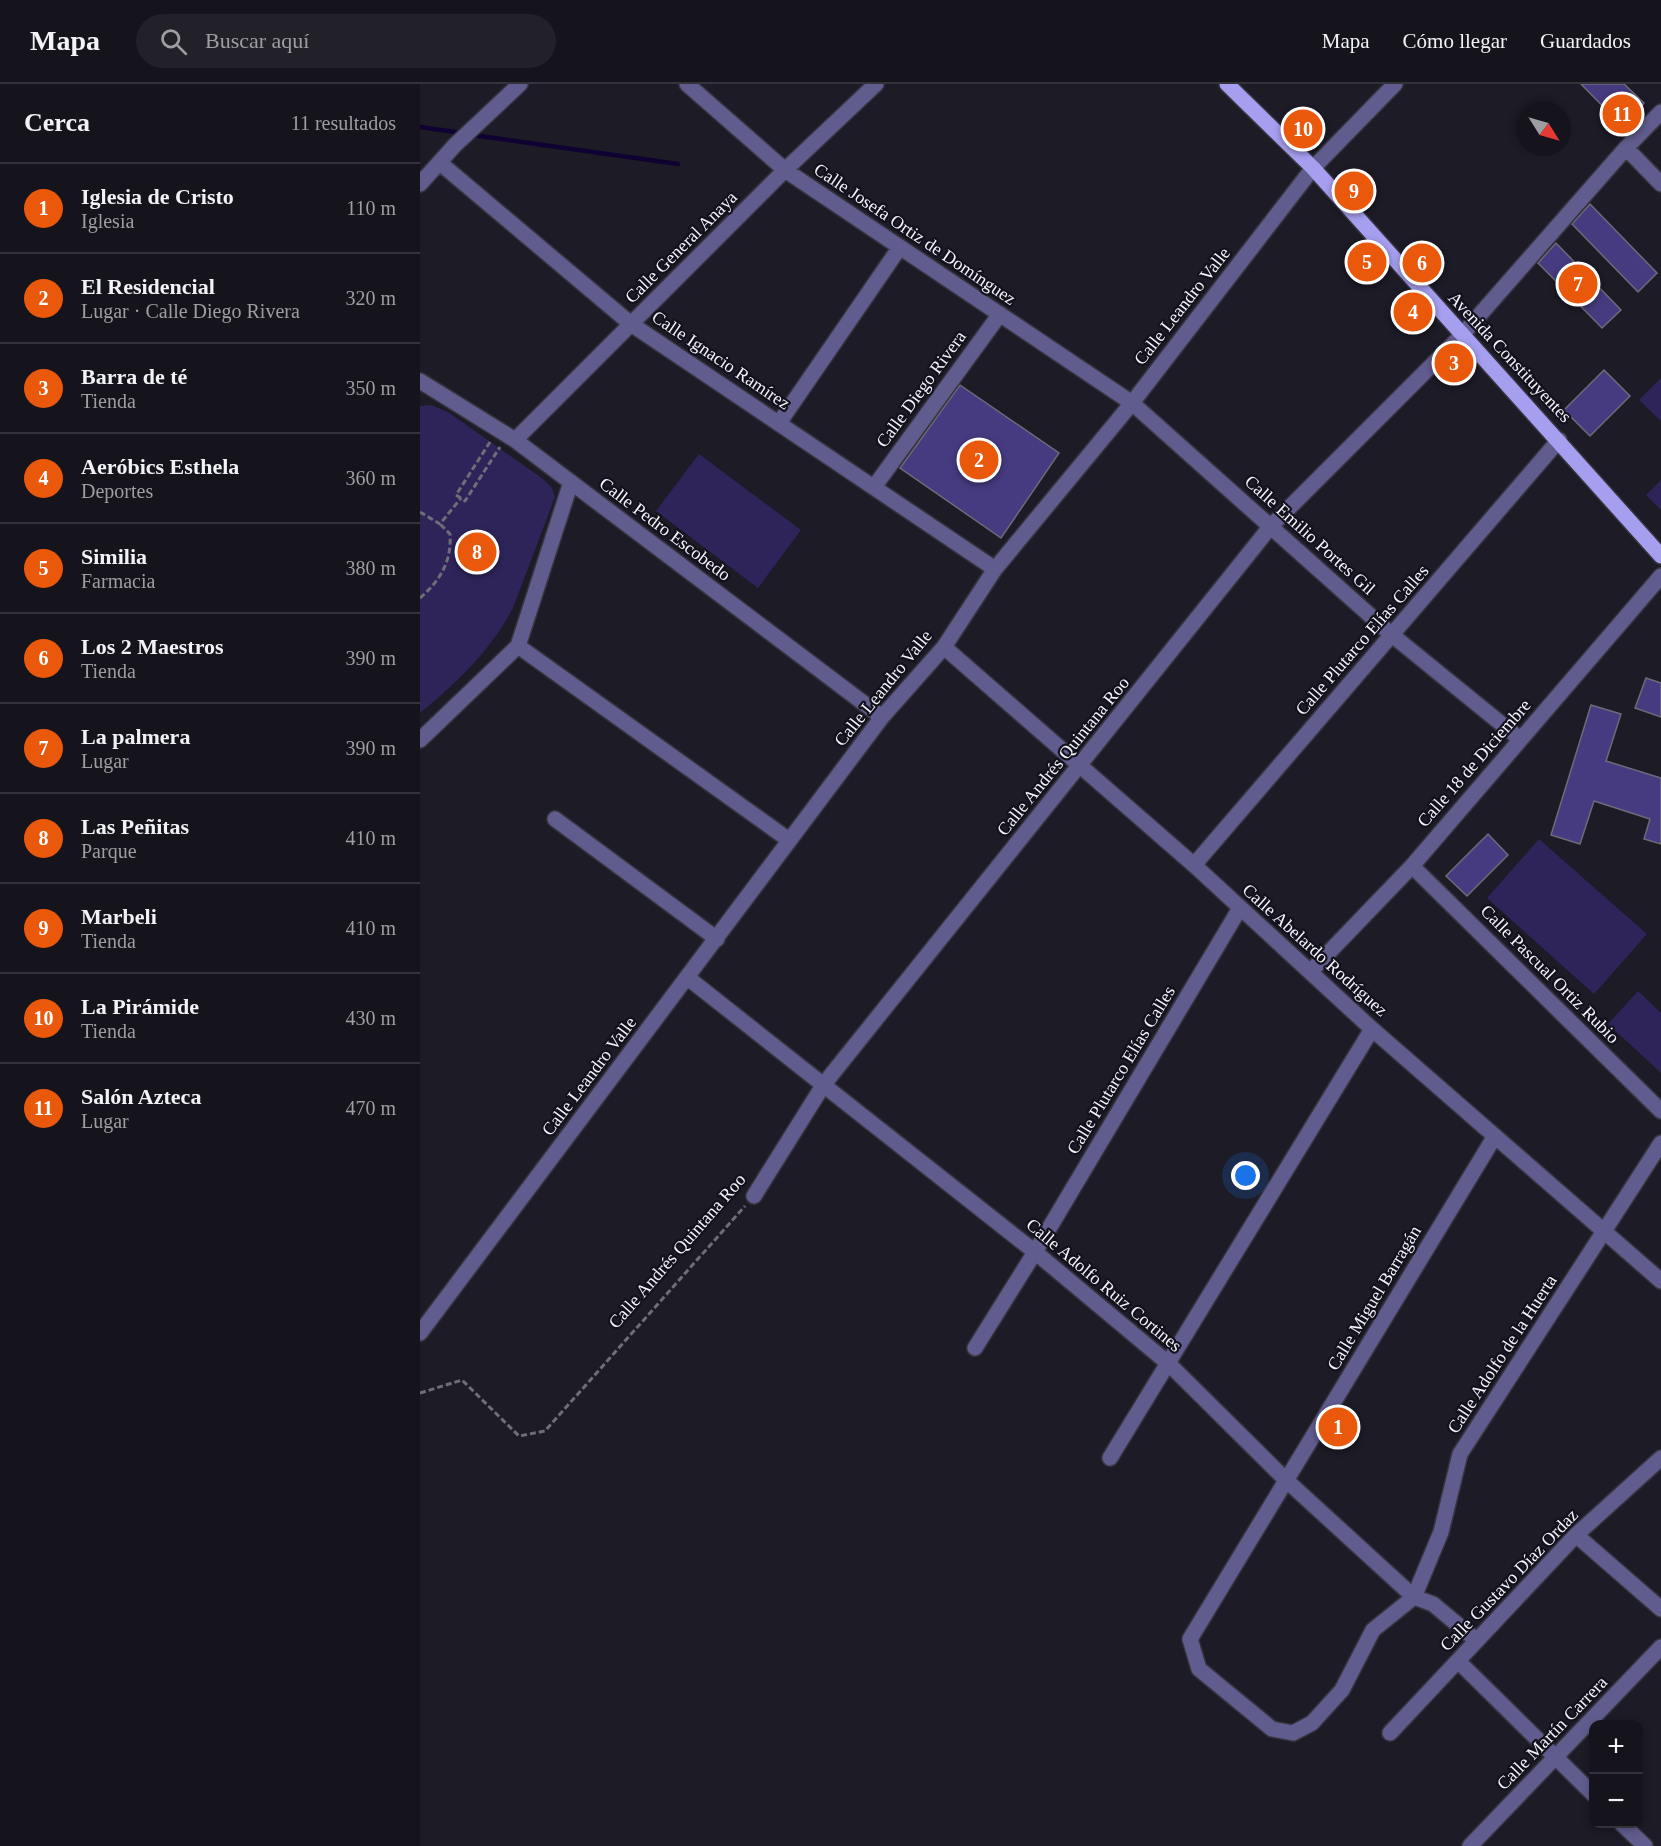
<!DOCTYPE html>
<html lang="es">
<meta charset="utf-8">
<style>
body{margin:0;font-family:Georgia,serif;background:#222129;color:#f1f3f6}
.controls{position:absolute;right:18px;bottom:18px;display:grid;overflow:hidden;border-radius:12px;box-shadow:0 3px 9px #0003}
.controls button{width:54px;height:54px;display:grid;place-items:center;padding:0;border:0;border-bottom:2px solid #34333b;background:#15141c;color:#f1f3f6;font:30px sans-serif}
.compass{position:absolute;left:1097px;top:18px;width:54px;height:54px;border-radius:50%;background:#15141c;box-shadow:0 3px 9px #0003;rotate:127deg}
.you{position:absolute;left:826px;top:1092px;width:21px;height:21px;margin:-15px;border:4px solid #fff;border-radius:50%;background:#1a73e8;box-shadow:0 0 0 9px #1a73e833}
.badge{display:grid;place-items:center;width:39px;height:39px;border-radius:50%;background:#ea580c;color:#fff;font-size:20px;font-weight:700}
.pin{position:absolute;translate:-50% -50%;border:3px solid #fff;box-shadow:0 2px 6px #0006}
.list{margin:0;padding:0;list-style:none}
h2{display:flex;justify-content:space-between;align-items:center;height:78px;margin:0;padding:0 24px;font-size:26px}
h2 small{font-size:20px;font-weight:400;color:#9d9ea3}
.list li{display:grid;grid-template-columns:39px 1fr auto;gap:18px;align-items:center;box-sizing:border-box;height:90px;padding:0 24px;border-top:2px solid #34333b}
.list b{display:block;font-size:22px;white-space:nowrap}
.list p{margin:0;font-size:20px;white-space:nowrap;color:#9d9ea3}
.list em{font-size:20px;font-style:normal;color:#9d9ea3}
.icon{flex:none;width:33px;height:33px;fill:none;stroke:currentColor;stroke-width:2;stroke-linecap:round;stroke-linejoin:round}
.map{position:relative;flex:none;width:1241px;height:1762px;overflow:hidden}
header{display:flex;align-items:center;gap:36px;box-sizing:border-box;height:84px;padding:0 30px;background:#15141c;border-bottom:2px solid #34333b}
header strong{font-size:28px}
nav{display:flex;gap:33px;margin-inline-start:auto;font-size:21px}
.search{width:420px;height:54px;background:#222129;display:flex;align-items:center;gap:15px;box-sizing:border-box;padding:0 21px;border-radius:33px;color:#9d9ea3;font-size:22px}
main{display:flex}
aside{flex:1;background:#15141c}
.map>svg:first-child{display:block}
.green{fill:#2e245a}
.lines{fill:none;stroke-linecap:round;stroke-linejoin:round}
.stream{stroke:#0f0131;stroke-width:4.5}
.building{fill:#463b80;stroke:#6c6c79;stroke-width:1.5}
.minor-casing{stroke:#363540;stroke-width:18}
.major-casing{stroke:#363540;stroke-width:18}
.path{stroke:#6f6e78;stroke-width:3;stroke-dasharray:6 3;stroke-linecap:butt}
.minor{stroke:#605c8d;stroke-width:15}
.major{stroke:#a69ff0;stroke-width:15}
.labels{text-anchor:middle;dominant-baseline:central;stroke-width:4.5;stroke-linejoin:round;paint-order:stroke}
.street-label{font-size:18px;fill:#f4f4fc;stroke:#13121c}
</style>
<header>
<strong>Mapa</strong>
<div class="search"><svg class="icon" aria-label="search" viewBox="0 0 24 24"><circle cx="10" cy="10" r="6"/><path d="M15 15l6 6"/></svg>Buscar aquí</div>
<nav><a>Mapa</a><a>Cómo llegar</a><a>Guardados</a></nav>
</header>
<main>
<aside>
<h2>Cerca<small>11 resultados</small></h2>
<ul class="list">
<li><span class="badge">1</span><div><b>Iglesia de Cristo</b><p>Iglesia</p></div><em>110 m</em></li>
<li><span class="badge">2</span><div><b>El Residencial</b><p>Lugar · Calle Diego Rivera</p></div><em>320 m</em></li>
<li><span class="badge">3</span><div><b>Barra de té</b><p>Tienda</p></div><em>350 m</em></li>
<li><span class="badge">4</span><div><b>Aeróbics Esthela</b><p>Deportes</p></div><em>360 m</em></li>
<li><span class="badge">5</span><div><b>Similia</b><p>Farmacia</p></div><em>380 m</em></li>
<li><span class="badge">6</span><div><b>Los 2 Maestros</b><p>Tienda</p></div><em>390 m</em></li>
<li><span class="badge">7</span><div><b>La palmera</b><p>Lugar</p></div><em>390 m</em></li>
<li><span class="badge">8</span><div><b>Las Peñitas</b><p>Parque</p></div><em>410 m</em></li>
<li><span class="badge">9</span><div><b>Marbeli</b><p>Tienda</p></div><em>410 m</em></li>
<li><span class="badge">10</span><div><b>La Pirámide</b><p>Tienda</p></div><em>430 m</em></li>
<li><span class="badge">11</span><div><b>Salón Azteca</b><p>Lugar</p></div><em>470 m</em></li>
</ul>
</aside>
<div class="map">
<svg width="1241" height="1762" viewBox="0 0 1241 1762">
<rect width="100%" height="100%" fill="#1c1b26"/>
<path class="green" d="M1241,294V337L1219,316Z
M11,321L28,328L123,395L132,404L135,413L93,524C71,566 37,599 0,629V322Z
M279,370L381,446L338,504L236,427Z
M1241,396V426L1226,411Z
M1119,755L1227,850L1174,910L1067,814Z
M1218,907L1241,929V989L1188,940Z"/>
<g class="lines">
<path class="stream" d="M0,43L42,49
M53,51L258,80"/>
</g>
<path class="building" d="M1161,0H1204L1224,19L1202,42Z
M1170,120L1237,189L1218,208L1152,140Z
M1136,159L1201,226L1182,244L1118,179Z
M1184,286L1210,312L1170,352L1144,326Z
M540,301L639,369L581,454L480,384Z
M1226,594L1241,599V633L1215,624Z
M1171,621L1201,630L1186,677L1241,694V760L1224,755L1230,735L1174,717L1160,760L1131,751Z
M1068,750L1088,771L1047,812L1026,792Z"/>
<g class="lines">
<defs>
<path id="minor" d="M267,0L365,86L712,319L972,551L1100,655
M1206,64L1241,100
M20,79L211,240L575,485
M0,100L35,61L100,0
M0,297L95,356L462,633
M359,339L480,163
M95,356L365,86L456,0
M454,403L580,230
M98,562L369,756
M524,563L774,781L952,945L1241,1197
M0,656L98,562L151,398
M135,735L297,855
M774,781L1139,356
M992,782L1241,1027
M891,887L992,782L1241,492
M268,894L615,1168L749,1280L866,1396L994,1513L1013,1520L1056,1556
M1075,1052L770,1555L779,1585L852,1645L873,1649L892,1639L922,1606L953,1546L994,1513L1021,1448L1040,1370L1241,1059
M334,1112L404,1000L851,442L1042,251L1206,64L1241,28
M0,1249L462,633L524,563L575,485L712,319L893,84L975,0
M555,1264L615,1168L820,824
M690,1374L952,945
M1156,1451L1241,1525
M1038,1577L1174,1711
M970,1649L1156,1451L1241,1374
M1202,1740L1225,1762
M1050,1762L1241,1563"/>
<path id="major" d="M807,0L893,84L1241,472"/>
</defs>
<use href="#minor" class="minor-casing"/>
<use href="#major" class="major-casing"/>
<path class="path" d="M70,358L36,411L45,417L80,363
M0,428L20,440L41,414
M0,514C20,497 32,477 30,450L20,440
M0,1309L42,1296L99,1352L125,1347L325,1122"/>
<use href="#minor" class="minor"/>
<use href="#major" class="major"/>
</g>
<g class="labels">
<g class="street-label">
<text transform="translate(495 150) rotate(34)">Calle Josefa Ortiz de Domínguez</text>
<text transform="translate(261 163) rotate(-45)">Calle General Anaya</text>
<text transform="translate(762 222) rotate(-52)">Calle Leandro Valle</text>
<text transform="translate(1090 273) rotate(47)">Avenida Constituyentes</text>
<text transform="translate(301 276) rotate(34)">Calle Ignacio Ramírez</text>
<text transform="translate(501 305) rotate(-54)">Calle Diego Rivera</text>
<text transform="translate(245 445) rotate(37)">Calle Pedro Escobedo</text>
<text transform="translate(890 451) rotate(42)">Calle Emilio Portes Gil</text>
<text transform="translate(942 556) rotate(-49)">Calle Plutarco Elías Calles</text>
<text transform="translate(463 604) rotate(-51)">Calle Leandro Valle</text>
<text transform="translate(643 672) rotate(-51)">Calle Andrés Quintana Roo</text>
<text transform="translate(1054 679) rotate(-49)">Calle 18 de Diciembre</text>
<text transform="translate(895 866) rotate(42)">Calle Abelardo Rodríguez</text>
<text transform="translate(1130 890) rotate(45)">Calle Pascual Ortiz Rubio</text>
<text transform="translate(701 986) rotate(-59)">Calle Plutarco Elías Calles</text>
<text transform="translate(169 992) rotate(-53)">Calle Leandro Valle</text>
<text transform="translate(257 1167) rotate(-49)">Calle Andrés Quintana Roo</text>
<text transform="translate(684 1201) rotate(40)">Calle Adolfo Ruiz Cortines</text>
<text transform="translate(954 1214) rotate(-59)">Calle Miguel Barragán</text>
<text transform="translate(1082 1270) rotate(-57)">Calle Adolfo de la Huerta</text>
<text transform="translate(1089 1496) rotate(-46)">Calle Gustavo Díaz Ordaz</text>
<text transform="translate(1132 1649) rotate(-46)">Calle Martín Carrera</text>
</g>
</g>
</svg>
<div class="controls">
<button>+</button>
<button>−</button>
</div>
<svg class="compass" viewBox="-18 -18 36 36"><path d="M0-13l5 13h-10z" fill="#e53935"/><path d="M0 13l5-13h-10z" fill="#9d9ea3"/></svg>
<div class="you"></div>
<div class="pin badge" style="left:918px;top:1343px">1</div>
<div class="pin badge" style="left:559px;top:376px">2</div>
<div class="pin badge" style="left:1034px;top:279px">3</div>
<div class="pin badge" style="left:993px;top:228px">4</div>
<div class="pin badge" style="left:947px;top:178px">5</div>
<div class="pin badge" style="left:1002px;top:179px">6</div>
<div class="pin badge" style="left:1158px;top:200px">7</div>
<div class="pin badge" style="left:57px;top:468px">8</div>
<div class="pin badge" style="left:934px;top:107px">9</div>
<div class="pin badge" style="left:883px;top:45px">10</div>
<div class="pin badge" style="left:1202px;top:30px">11</div>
</div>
</main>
